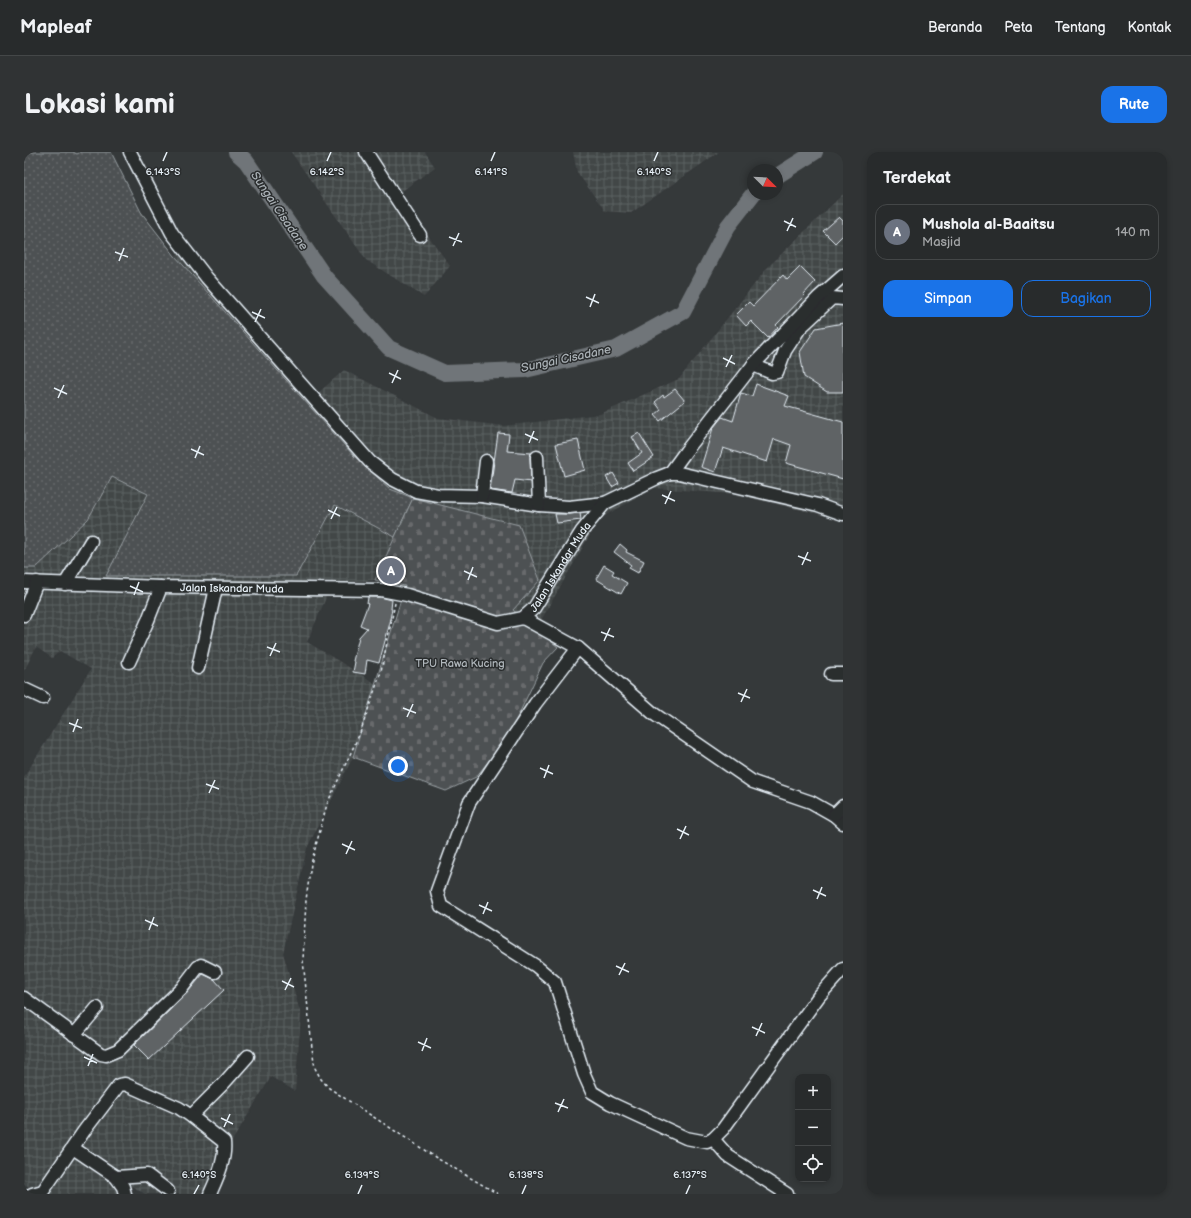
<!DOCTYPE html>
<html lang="id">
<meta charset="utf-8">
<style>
body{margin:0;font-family:"Balsamiq Sans",sans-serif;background:#303334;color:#f1f3f6}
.controls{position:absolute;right:12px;bottom:12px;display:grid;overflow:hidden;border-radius:8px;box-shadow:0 2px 6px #0003}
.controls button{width:36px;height:36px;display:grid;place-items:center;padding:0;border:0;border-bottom:1px solid #444748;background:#282b2c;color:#f1f3f6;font:20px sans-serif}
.compass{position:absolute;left:723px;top:12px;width:36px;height:36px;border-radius:50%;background:#282b2c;box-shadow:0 2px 6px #0003;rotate:114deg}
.you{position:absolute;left:374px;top:614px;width:14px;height:14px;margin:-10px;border:3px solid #fff;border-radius:50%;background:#1a73e8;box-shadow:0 0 0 6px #1a73e833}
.badge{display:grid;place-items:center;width:26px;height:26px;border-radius:50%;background:#1a73e8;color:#fff;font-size:13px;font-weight:700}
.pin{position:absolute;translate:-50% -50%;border:2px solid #fff;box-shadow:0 1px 4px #0006}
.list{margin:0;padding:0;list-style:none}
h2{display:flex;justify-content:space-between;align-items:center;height:52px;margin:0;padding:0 16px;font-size:17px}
h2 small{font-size:13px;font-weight:400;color:#a5a7a9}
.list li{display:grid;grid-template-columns:26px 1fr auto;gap:12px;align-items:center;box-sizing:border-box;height:56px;margin:0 8px 8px;padding:0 8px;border:1px solid #444748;border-radius:12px}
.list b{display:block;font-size:15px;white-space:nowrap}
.list p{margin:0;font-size:13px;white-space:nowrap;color:#a5a7a9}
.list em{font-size:13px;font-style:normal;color:#a5a7a9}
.actions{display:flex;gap:8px;padding:12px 16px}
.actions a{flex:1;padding:9px 0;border:1px solid #1a73e8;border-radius:12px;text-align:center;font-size:14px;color:#1a73e8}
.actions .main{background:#1a73e8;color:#fff}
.icon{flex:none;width:22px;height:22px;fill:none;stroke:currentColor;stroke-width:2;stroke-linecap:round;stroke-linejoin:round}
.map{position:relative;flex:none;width:819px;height:1042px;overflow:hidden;border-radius:12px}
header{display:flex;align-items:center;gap:24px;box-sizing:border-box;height:56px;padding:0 20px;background:#282b2c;border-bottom:1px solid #444748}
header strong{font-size:19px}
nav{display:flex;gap:22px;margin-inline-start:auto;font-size:14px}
.intro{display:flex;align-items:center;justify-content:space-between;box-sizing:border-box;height:96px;padding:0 24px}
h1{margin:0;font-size:28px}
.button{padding:10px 18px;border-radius:12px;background:#1a73e8;color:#fff;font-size:14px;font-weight:700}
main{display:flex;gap:24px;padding:0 24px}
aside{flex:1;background:#282b2c;border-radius:12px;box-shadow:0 2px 6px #0003}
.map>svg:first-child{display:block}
.industrial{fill:url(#industrial-grid)}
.grass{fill:url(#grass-dots);stroke:#9aa1a5}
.cemetery{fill:url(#cemetery-stones);stroke:#9aa1a5}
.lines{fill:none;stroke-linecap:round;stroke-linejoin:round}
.river{stroke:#707579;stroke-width:16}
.building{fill:#5f6365;stroke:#e8f1f8}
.minor-casing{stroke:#e8f1f8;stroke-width:15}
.path{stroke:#e8f1f8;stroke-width:1.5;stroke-dasharray:3 3;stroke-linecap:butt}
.minor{stroke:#2a2d2e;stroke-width:12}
.ticks{fill:none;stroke:#e8f1f8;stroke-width:1.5}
.labels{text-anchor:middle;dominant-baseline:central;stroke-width:3;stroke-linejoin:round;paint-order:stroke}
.street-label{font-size:11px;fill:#e8f1f8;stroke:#2a2d2e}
.park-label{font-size:11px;fill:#b2b9be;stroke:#2a2d2e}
.water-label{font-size:12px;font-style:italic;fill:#acb3b8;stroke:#2a2d2e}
.ticks-label{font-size:10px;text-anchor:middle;fill:#e8f1f8;stroke:#2a2d2e;stroke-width:3;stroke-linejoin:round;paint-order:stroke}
</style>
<header>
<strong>Mapleaf</strong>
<nav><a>Beranda</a><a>Peta</a><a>Tentang</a><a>Kontak</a></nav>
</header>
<div class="intro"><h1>Lokasi kami</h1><a class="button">Rute</a></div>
<main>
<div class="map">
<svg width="819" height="1042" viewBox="0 0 819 1042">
<defs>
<pattern id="industrial-grid" width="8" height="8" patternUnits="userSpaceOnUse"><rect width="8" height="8" fill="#424647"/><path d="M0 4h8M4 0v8" fill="none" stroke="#5d6162"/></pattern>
<pattern id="grass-dots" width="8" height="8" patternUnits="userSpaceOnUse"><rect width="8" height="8" fill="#4d5152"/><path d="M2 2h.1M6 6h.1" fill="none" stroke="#676a6c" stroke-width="1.8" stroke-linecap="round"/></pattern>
<pattern id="cemetery-stones" width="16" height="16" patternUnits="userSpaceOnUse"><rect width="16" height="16" fill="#4d5152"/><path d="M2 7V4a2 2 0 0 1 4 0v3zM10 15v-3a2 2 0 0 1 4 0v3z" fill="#676a6c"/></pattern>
</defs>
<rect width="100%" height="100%" fill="#35393a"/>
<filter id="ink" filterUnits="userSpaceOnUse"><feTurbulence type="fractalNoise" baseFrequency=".025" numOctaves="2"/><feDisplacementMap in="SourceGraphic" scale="8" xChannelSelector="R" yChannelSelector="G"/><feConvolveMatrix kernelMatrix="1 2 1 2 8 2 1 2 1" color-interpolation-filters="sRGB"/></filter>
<g filter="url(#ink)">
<path class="industrial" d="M267,0H401L411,15L374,42L426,114L400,145L342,108Z
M549,0H695L607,61L581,59L553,20Z
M819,42V368L710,342L630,336L575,367L512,477L489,458L495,373L389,346L366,337L330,304L151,104L161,96L293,242L320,218L414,266L480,274L576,262L655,227L744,115Z
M88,325L124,342L83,424H271L311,353L371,385L351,428L308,432L283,490L351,531L329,605L283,696L259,801L277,863L271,939L247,925L208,989L202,1017L190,1042H121L104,1032L95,1042H25L20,1038L7,1036L0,1032V625L67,517L36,499L28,506L12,495L0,519V416H12L64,367Z"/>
<path class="grass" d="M0,0H49L53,2L57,0H87L117,60L151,104L330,304L366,337L389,346L371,385L311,353L272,424H82L124,342L88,325L64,367L12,416H0Z"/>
<path class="cemetery" d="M389,346L495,373L516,428L489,458L534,495L519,511L485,583L452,625L422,639L329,605L381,434L351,428Z"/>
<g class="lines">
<path class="river" d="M212,0L222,9L300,124L365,196L421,221L501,218L592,197L659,160L704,74L729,42
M753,24L791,0"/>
</g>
<path class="building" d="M815,65L819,69V83L811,91L799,79Z
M776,115L791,130L780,142L781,143L752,173L754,175L744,186L727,169L722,174L712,163L725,150L729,154L759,123L763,128Z
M819,171V240H803L780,225L776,200L792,176Z
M732,232L765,244L761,254L819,270V327L762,311L767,293L750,287L743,310L699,296L691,320L677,315L689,276L698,265L709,269L717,241L728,244Z
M651,237L661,249L636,269L631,263L637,258L631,250L639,243L640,245Z
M474,281L485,282L483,299L507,301L506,305L507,330L491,328L488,341L466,338Z
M615,281L630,305L609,319L604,311L618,301L608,285Z
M554,288L561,318L540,324L532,292Z
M589,321L595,331L588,335L582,325Z
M556,361L557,368L533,371L531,362H545Z
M596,392L603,398L602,400L620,409L614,421L605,416L607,413L590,400Z
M580,413L590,419L588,422L603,431L597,442L572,427Z
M367,415L375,420L369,429L361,423Z
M344,445H356L368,448L367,457H368L366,467H367L355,511L343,508L341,522L329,520L331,510L329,509L335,485L343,476L336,473L344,452H343Z
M179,822L190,827L200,838L125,908L110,893L163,841Z"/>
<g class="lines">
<defs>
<g id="minor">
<path d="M106,0L148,81L183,126L346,310L368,327L392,339L414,343L458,344L515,353L545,355L581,351"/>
<path d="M342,0L396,83"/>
<path d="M729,213L748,221L753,220L761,199L776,176L808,146L819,147"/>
<path d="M513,305L515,353"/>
<path d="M646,321L662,299L729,213L795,145L819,124"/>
<path d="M458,344L462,309"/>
<path id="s1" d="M0,430L137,435L357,438L383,443L474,471L499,466L510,456L558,379L581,351L633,326L646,321H655L794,353L819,362"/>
<path d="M41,432L67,389"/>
<path d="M0,463L13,430"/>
<path d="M499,466L554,496L630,562L729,630L787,650L810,663L819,671"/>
<path d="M554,496L511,552L445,651L413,739L417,754L512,814L531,830L560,922L568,940L586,951L662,986L683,990L689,987L699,977L795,844L819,817"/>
<path d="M105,510L124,468L137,435"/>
<path d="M174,516L192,436"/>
<path d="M807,522H819"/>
<path d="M0,537L19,546"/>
<path d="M810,663L819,654"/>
<path d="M0,846L77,902L82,903L94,898L158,836L174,815L177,813L191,820"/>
<path d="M50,883L73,856"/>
<path d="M167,964L200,931L224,904"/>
<path d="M689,987L704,1004L763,1042"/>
<path d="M49,996L92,1025L123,1023L144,1039"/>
<path d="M92,1025L99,1035L101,1042"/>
<path d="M8,1042L19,1039L60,979L95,933L101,932L155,956L167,964L200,990C202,1008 193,1026 186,1042"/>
</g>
</defs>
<use href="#minor" class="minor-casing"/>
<path class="path" d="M371,451L357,520L336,581L303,652L287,712L282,748L279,808L288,896L291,916L297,927L305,936L411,1005L474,1042"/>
<use href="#minor" class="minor"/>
</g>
</g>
<path class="ticks" d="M139,9L143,0M303,9L307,0M467,9L471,0M630,9L634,0M760,69L772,75M763,79L769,66M425,85L438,90M429,94L435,81M91,100L104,105M95,109L100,96M562,145L575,151M566,155L571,142M228,160L241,166M231,170L237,157M699,206L711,212M702,215L708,203M365,221L377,227M368,231L374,218M30,236L43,242M34,246L40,233M501,282L514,288M505,291L510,279M167,297L180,303M171,306L176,294M638,343L651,349M641,352L647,339M304,358L316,364M307,367L313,355M774,404L787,409M778,413L784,400M440,419L453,425M444,428L449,415M106,434L119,440M110,443L115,430M577,480L590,485M580,489L586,476M243,495L256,500M246,504L252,491M714,541L726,546M717,550L723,537M379,556L392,561M383,565L389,552M45,571L58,576M49,580L54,567M516,616L529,622M520,626L525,613M182,632L195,637M185,641L191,628M653,677L665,683M656,687L662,674M318,692L331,698M322,702L328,689M789,738L802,744M793,747L798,735M455,753L468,759M459,762L464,750M121,768L134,774M125,778L130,765M592,814L605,820M595,823L601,811M258,829L270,835M261,838L267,826M728,875L741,881M732,884L738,871M394,890L407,896M398,899L403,886M60,905L73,911M64,914L69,902M531,951L544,956M534,960L540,947M197,966L209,972M200,975L206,962M170,1042L175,1033M334,1042L338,1033M498,1042L502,1033M662,1042L666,1033"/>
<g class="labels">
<g class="street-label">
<text stroke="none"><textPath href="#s1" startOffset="568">Jalan Iskandar Muda</textPath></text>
<text stroke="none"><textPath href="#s1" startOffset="208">Jalan Iskandar Muda</textPath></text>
</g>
<g class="park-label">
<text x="436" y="511">TPU Rawa Kucing</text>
</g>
<g class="water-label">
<text transform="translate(255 59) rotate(56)">Sungai Cisadane</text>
<text transform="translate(542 207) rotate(-12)">Sungai Cisadane</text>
</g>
</g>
<g class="ticks-label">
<text x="139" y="23">6.143°S</text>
<text x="303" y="23">6.142°S</text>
<text x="467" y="23">6.141°S</text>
<text x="630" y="23">6.140°S</text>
<text x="175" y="1026">6.140°S</text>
<text x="338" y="1026">6.139°S</text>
<text x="502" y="1026">6.138°S</text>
<text x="666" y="1026">6.137°S</text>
</g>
</svg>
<div class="controls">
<button>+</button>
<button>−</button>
<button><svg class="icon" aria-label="locate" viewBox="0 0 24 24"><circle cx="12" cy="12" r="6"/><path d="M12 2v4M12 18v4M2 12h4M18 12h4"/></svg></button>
</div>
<svg class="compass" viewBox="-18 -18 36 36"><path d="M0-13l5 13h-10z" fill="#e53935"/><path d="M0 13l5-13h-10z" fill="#a5a7a9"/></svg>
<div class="you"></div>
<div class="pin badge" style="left:367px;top:419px;background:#6b7280">A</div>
</div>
<aside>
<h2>Terdekat<small></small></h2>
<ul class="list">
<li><span class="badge" style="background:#6b7280">A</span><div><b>Mushola al-Baaitsu</b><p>Masjid</p></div><em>140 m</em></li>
</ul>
<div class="actions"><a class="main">Simpan</a><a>Bagikan</a></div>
</aside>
</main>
